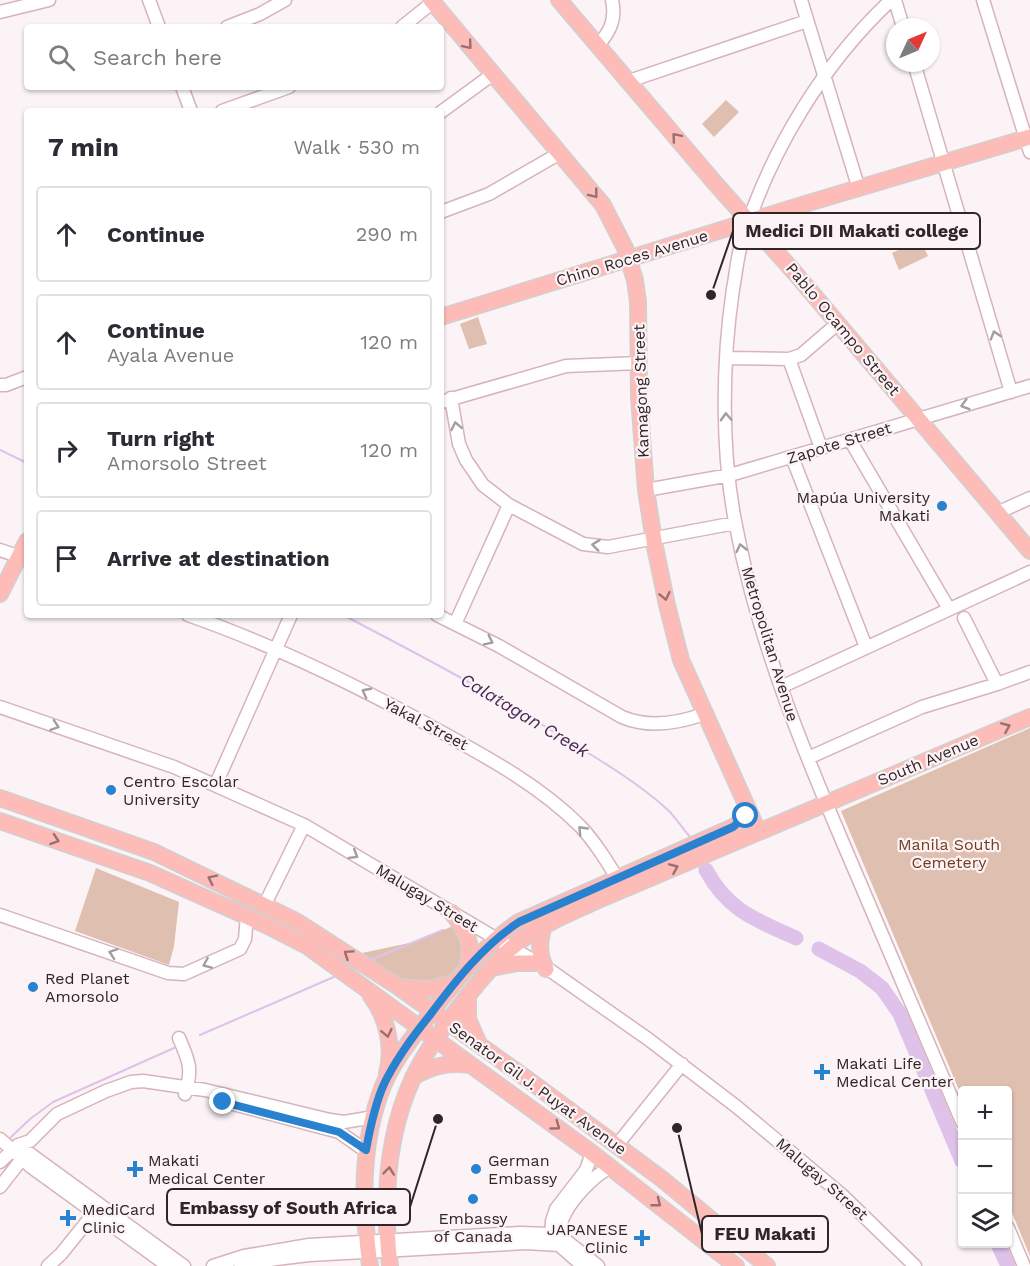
<!DOCTYPE html>
<meta charset="utf-8">
<style>
body{margin:0;font-family:"Work Sans",sans-serif;background:#f7f7f7;color:#2b2b33}
.controls{position:absolute;right:18px;bottom:18px;display:grid;overflow:hidden;border-radius:6px;box-shadow:0 2px 4px #0004}
.controls button{width:54px;height:54px;display:grid;place-items:center;padding:0;border:0;border-bottom:2px solid #e1e1e2;background:#fff;color:#2b2b33;font:30px sans-serif}
.compass{position:absolute;left:886px;top:18px;width:54px;height:54px;border-radius:50%;background:#fff;box-shadow:0 2px 4px #0004;rotate:46deg}
.stop{position:absolute;width:18px;height:18px;margin:-14px;border:4px solid #2882cf;border-radius:50%;background:#fff}
.stop.end{background:#2882cf;border-color:#fff;box-shadow:0 2px 6px #0008}
.list{margin:0;padding:0;list-style:none}
h2{display:flex;justify-content:space-between;align-items:center;height:78px;margin:0;padding:0 24px;font-size:26px}
h2 small{font-size:20px;font-weight:400;color:#7c7c81}
.list li{display:grid;grid-template-columns:39px 1fr auto;gap:18px;align-items:center;box-sizing:border-box;height:96px;margin:0 12px 12px;padding:0 12px;border:2px solid #e1e1e2;border-radius:6px}
.list b{display:block;font-size:22px;white-space:nowrap}
.list p{margin:0;font-size:20px;white-space:nowrap;color:#7c7c81}
.list em{font-size:20px;font-style:normal;color:#7c7c81}
.icon{flex:none;width:33px;height:33px;fill:none;stroke:currentColor;stroke-width:2;stroke-linecap:round;stroke-linejoin:round}
.map{position:relative;flex:none;width:1030px;height:1266px;overflow:hidden}
.search{position:absolute;background:#fff;box-shadow:0 2px 4px #0004;left:24px;top:24px;width:420px;height:66px;display:flex;align-items:center;gap:15px;box-sizing:border-box;padding:0 21px;border-radius:6px;color:#7c7c81;font-size:22px}
.panel{position:absolute;background:#fff;box-shadow:0 2px 4px #0004;left:24px;top:108px;width:420px;height:510px;border-radius:6px}
.map>svg:first-child{display:block}
.green{fill:#dfbfb0}
.lines{fill:none;stroke-linecap:round;stroke-linejoin:round}
.stream{stroke:#dec2e9;stroke-width:2}
.river{stroke:#dec2e9;stroke-width:15}
.minor-casing{stroke:#d7b3bc;stroke-width:15}
.major-casing{stroke:#d2cfd0;stroke-width:18}
.minor{stroke:#fff;stroke-width:12}
.major{stroke:#fdbcb7;stroke-width:15}
.oneway{stroke:#987070}
.oneway2{stroke:#a39d9e}
.route{stroke:#2882cf;stroke-width:8}
.poi-dot{fill:#2882cf;stroke:#fbf3f5;stroke-width:2}
.labels{text-anchor:middle;dominant-baseline:central;stroke-width:4.5;stroke-linejoin:round;paint-order:stroke}
.street-label{font-size:16px;fill:#322528;stroke:#fbf3f5}
.poi-label{font-size:16px;fill:#322528;stroke:#fbf3f5;text-anchor:start}
.park-label{font-size:16px;fill:#753c1d;stroke:#fbf3f5}
.water-label{font-size:18px;font-style:italic;fill:#492655;stroke:#fbf3f5}
.leader{fill:none;stroke:#322528;stroke-width:2}
.callout-dot{fill:#322528;stroke:#fbf3f5;stroke-width:2}
.callout{fill:#fbf3f5;stroke:#322528;stroke-width:2}
.callout-label{font-size:18px;text-anchor:middle;font-weight:bold;fill:#322528}
</style>
<div class="map">
<svg width="1030" height="1266" viewBox="0 0 1030 1266">
<rect width="100%" height="100%" fill="#fbf3f5"/>
<path class="green" d="M726,100L739,112L714,137L702,124Z
M920,240L928,256L899,270L892,253Z
M478,317L487,344L469,349L460,324Z
M1030,728V1256L1008,1203V1090H962V1097L841,811Z
M96,868L179,902L174,946L169,965L75,931Z
M458,924L470,942L454,982C411,992 395,978 362,953L414,942Z"/>
<g class="lines">
<path class="stream" d="M0,450L27,463
M343,615C416,653 488,691 559,735C596,758 635,780 668,810C676,818 683,829 691,838
M703,862L706,870
M368,961L443,930
M200,1035L336,976
M8,1140L30,1119L53,1102L174,1048"/>
<path class="river" d="M706,870C728,911 756,920 796,938
M819,949L860,971L882,988L900,1014L962,1161
M998,1244L1008,1266"/>
<defs>
<path id="minor" d="M149,0L159,27
M801,0L859,189
M891,0C822,65 770,151 742,241C737,257 736,274 733,289C722,363 721,453 736,526C757,636 799,740 843,843C882,936 923,1029 962,1122
M895,0L903,27
M983,0L1030,152
M0,12L49,0
M227,27L260,14L285,0
M402,27L433,2
M598,45C611,31 616,18 612,0
M914,63L1011,392
M629,81L807,21
M182,87L191,111
M222,111L289,87
M441,112L493,74
M441,212L489,194L560,153
M726,358L789,359L801,355L837,324
M789,359L821,448
M0,385H6L27,377
M451,398L459,444L466,460L483,485L509,505L583,544L608,547L735,523
M441,402L566,366L639,363
M850,440L949,609
M792,457L866,647
M646,490L730,475L1030,386
M997,513L1030,498
M0,550L27,559
M188,615C277,646 362,688 445,734C492,760 541,787 580,826C597,844 609,865 622,886
M437,615L499,646L622,717C648,728 679,723 704,714
M964,618L997,684
M455,624L509,505
M781,687L1030,572
M0,707L174,767L304,825L551,971L648,1039L737,1107L842,1195L915,1266
M808,758L922,707L997,684L1030,672
M216,784L291,615
M265,904L304,825
M0,915L168,973L184,974L240,949L245,939L247,916
M179,1038C189,1061 193,1069 185,1094
M233,1104L339,1132L366,1151
M0,1139L31,1167L168,1266
M18,1145L184,1266
M617,1145L682,1064
M0,1162L18,1145L30,1141L57,1114L106,1091L131,1082L143,1081L205,1090L330,1120L344,1122L374,1117
M0,1187L25,1155
M1008,1228L1024,1266
M551,1241L552,1221L556,1209L586,1170L592,1153
M559,1244C560,1236 560,1227 562,1220C569,1201 594,1175 611,1167
M48,1266L61,1254L94,1213
M213,1266L244,1256L309,1245L520,1233L551,1234L560,1236L598,1266
M241,1266L276,1259L309,1255L526,1243L559,1245L583,1266"/>
<path id="major" d="M431,0L603,205L625,248L635,280L638,302L639,397L646,490L655,547L667,605L681,660L758,831
M559,0L714,182L795,273L1030,551
M441,317L805,204L1030,137
M0,594L27,541
M0,798L154,852L296,921L397,986L530,1081L662,1179L767,1266
M0,821L150,873L268,926L307,946L592,1153L736,1266
M452,913C467,932 475,946 466,969
M544,925C539,942 538,953 546,969
M492,968L517,963H536
M400,987L428,989L454,983
M468,995V1019L479,1044
M371,996C387,1017 394,1048 387,1073
M413,1077C432,1066 448,1062 470,1065
M370,1266C362,1205 360,1144 383,1086C395,1057 418,1031 436,1006C460,975 486,944 519,922L733,827L743,820L748,810
M390,1266C383,1203 386,1136 413,1078C427,1048 449,1020 469,994C484,976 500,956 520,941C543,924 570,913 596,901L1030,717"/>
</defs>
<use href="#minor" class="minor-casing"/>
<use href="#major" class="major-casing"/>
<use href="#minor" class="minor"/>
<use href="#major" class="major"/>
</g>
<defs><path id="oneway-chevron" d="M-2-3.5L2.5 0L-2 3.5" fill="none" stroke-width="1.6" stroke-linecap="round" stroke-linejoin="round" transform="scale(1.5)"/></defs>
<g class="oneway">
<use href="#oneway-chevron" transform="translate(468 45) rotate(50)"/>
<use href="#oneway-chevron" transform="translate(676 137) rotate(-130)"/>
<use href="#oneway-chevron" transform="translate(594 194) rotate(52)"/>
<use href="#oneway-chevron" transform="translate(665 596) rotate(78)"/>
<use href="#oneway-chevron" transform="translate(1006 727) rotate(-23)"/>
<use href="#oneway-chevron" transform="translate(55 840) rotate(19)"/>
<use href="#oneway-chevron" transform="translate(674 868) rotate(-23)"/>
<use href="#oneway-chevron" transform="translate(212 879) rotate(-154)"/>
<use href="#oneway-chevron" transform="translate(348 954) rotate(-146)"/>
<use href="#oneway-chevron" transform="translate(387 1033) rotate(78)"/>
<use href="#oneway-chevron" transform="translate(556 1126) rotate(36)"/>
<use href="#oneway-chevron" transform="translate(389 1171) rotate(-84)"/>
<use href="#oneway-chevron" transform="translate(657 1203) rotate(38)"/>
</g>
<g class="oneway2">
<use href="#oneway-chevron" transform="translate(995 335) rotate(-107)"/>
<use href="#oneway-chevron" transform="translate(965 405) rotate(164)"/>
<use href="#oneway-chevron" transform="translate(726 417) rotate(-92)"/>
<use href="#oneway-chevron" transform="translate(456 426) rotate(-101)"/>
<use href="#oneway-chevron" transform="translate(596 545) rotate(-173)"/>
<use href="#oneway-chevron" transform="translate(741 548) rotate(-103)"/>
<use href="#oneway-chevron" transform="translate(489 641) rotate(26)"/>
<use href="#oneway-chevron" transform="translate(366 692) rotate(-152)"/>
<use href="#oneway-chevron" transform="translate(55 726) rotate(19)"/>
<use href="#oneway-chevron" transform="translate(582 830) rotate(-134)"/>
<use href="#oneway-chevron" transform="translate(354 855) rotate(31)"/>
<use href="#oneway-chevron" transform="translate(113 953) rotate(-161)"/>
<use href="#oneway-chevron" transform="translate(207 964) rotate(157)"/>
</g>
<g class="lines">
<path class="route" d="M223,1102L339,1132L366,1150C370,1128 375,1104 384,1084C396,1059 413,1036 430,1015C456,980 483,946 519,922L733,827L746,816"/>
</g>
<g class="poi-dot">
<circle cx="942" cy="506" r="6"/>
<circle cx="111" cy="790" r="6"/>
<circle cx="33" cy="987" r="6"/>
<path d="M819 1063h6v6h6v6h-6v6h-6v-6h-6v-6h6z"/>
<path d="M132 1160h6v6h6v6h-6v6h-6v-6h-6v-6h6z"/>
<circle cx="476" cy="1169" r="6"/>
<circle cx="473" cy="1199" r="6"/>
<path d="M65 1209h6v6h6v6h-6v6h-6v-6h-6v-6h6z"/>
<path d="M639 1229h6v6h6v6h-6v6h-6v-6h-6v-6h6z"/>
</g>
<g class="labels">
<g class="street-label">
<text transform="translate(632 258) rotate(-17)">Chino Roces Avenue</text>
<text transform="translate(843 329) rotate(50)">Pablo Ocampo Street</text>
<text transform="translate(641 391) rotate(-92)">Kamagong Street</text>
<text transform="translate(839 443) rotate(-17)">Zapote Street</text>
<text transform="translate(770 644) rotate(73)">Metropolitan Avenue</text>
<text transform="translate(426 724) rotate(28)">Yakal Street</text>
<text transform="translate(928 760) rotate(-23)">South Avenue</text>
<text transform="translate(427 898) rotate(31)">Malugay Street</text>
<text transform="translate(538 1088) rotate(36)">Senator Gil J. Puyat Avenue</text>
<text transform="translate(822 1179) rotate(41)">Malugay Street</text>
</g>
<g class="poi-label">
<text x="930" y="497" text-anchor="end">Mapúa University<tspan x="930" dy="18">Makati</tspan></text>
<text x="123" y="781">Centro Escolar<tspan x="123" dy="18">University</tspan></text>
<text x="45" y="978">Red Planet<tspan x="45" dy="18">Amorsolo</tspan></text>
<text x="836" y="1063">Makati Life<tspan x="836" dy="18">Medical Center</tspan></text>
<text x="148" y="1160">Makati<tspan x="148" dy="18">Medical Center</tspan></text>
<text x="488" y="1160">German<tspan x="488" dy="18">Embassy</tspan></text>
<text x="82" y="1209">MediCard<tspan x="82" dy="18">Clinic</tspan></text>
<text x="473" y="1218" text-anchor="middle">Embassy<tspan x="473" dy="18">of Canada</tspan></text>
<text x="628" y="1229" text-anchor="end">JAPANESE<tspan x="628" dy="18">Clinic</tspan></text>
</g>
<g class="park-label">
<text x="949" y="844">Manila South<tspan x="949" dy="18">Cemetery</tspan></text>
</g>
<g class="water-label">
<text transform="translate(525 715) rotate(31)">Calatagan Creek</text>
</g>
</g>
<path class="leader" d="M711 295L733 231M438 1119L410 1207M677 1128L702 1234"/>
<g class="callout-dot">
<circle cx="711" cy="295" r="6"/>
<circle cx="438" cy="1119" r="6"/>
<circle cx="677" cy="1128" r="6"/>
</g>
<g class="callout">
<rect x="733" y="213" width="247" height="36" rx="6"/>
<rect x="167" y="1189" width="243" height="36" rx="6"/>
<rect x="702" y="1216" width="126" height="36" rx="6"/>
</g>
<g class="callout-label">
<text x="857" y="237">Medici DII Makati college</text>
<text x="288" y="1214">Embassy of South Africa</text>
<text x="765" y="1240">FEU Makati</text>
</g>
</svg>
<div class="controls">
<button>+</button>
<button>−</button>
<button><svg class="icon" aria-label="layers" viewBox="0 0 24 24"><path d="M12 4l9 5-9 5-9-5zM3 14l9 5 9-5"/></svg></button>
</div>
<svg class="compass" viewBox="-18 -18 36 36"><path d="M0-13l5 13h-10z" fill="#e53935"/><path d="M0 13l5-13h-10z" fill="#7c7c81"/></svg>
<div class="stop" style="left:746px;top:816px"></div>
<div class="stop end" style="left:223px;top:1102px"></div>
<div class="search"><svg class="icon" aria-label="search" viewBox="0 0 24 24"><circle cx="10" cy="10" r="6"/><path d="M15 15l6 6"/></svg>Search here</div>
<section class="panel">
<h2>7 min<small>Walk · 530 m</small></h2>
<ul class="list">
<li><svg class="icon" aria-label="ahead" viewBox="0 0 24 24"><path d="M12 20V5M6 11l6-6 6 6"/></svg><div><b>Continue</b></div><em>290 m</em></li>
<li><svg class="icon" aria-label="ahead" viewBox="0 0 24 24"><path d="M12 20V5M6 11l6-6 6 6"/></svg><div><b>Continue</b><p>Ayala Avenue</p></div><em>120 m</em></li>
<li><svg class="icon" aria-label="right" viewBox="0 0 24 24"><path d="M7 20v-9h11M14 6l5 5-5 5"/></svg><div><b>Turn right</b><p>Amorsolo Street</p></div><em>120 m</em></li>
<li><svg class="icon" aria-label="arrive" viewBox="0 0 24 24"><path d="M6 21V4h12l-3 4 3 4H6"/></svg><div><b>Arrive at destination</b></div></li>
</ul>
</section>
</div>
